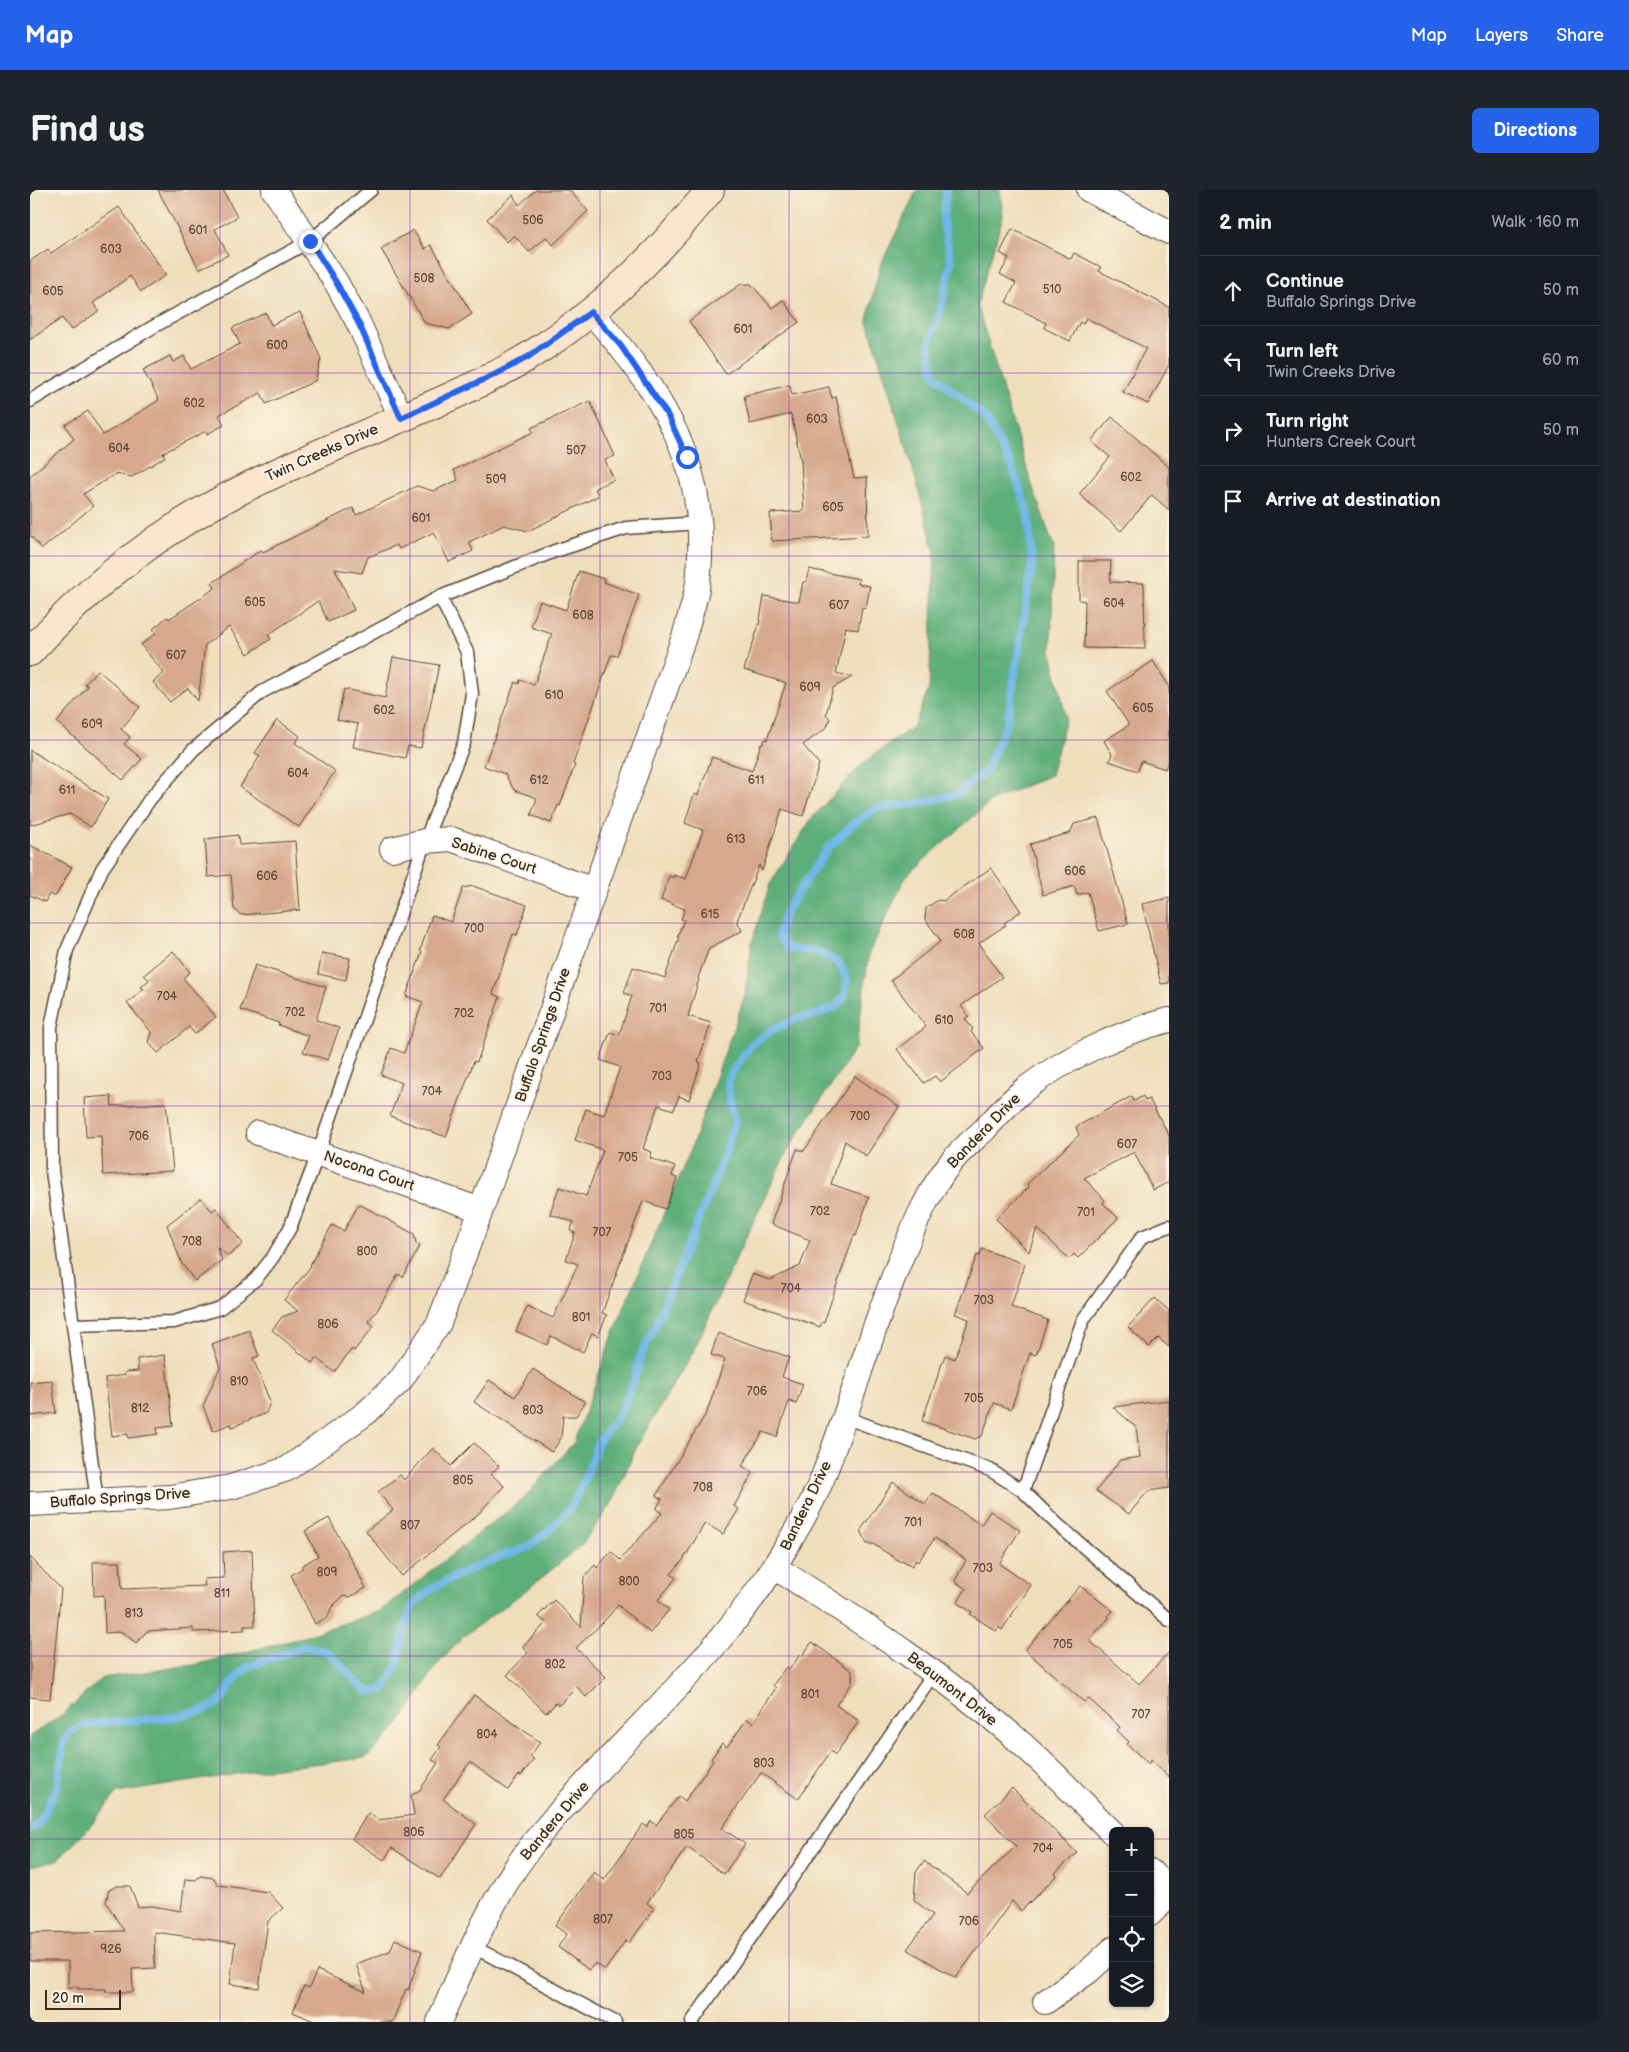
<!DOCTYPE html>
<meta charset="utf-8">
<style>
body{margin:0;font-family:"Balsamiq Sans",sans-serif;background:#20242c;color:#f1f3f6}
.controls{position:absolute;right:15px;bottom:15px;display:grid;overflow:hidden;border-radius:8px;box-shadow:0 1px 4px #0004}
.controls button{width:45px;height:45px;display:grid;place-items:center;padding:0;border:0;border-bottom:1px solid #363941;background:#171b24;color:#f1f3f6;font:25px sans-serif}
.scale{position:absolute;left:15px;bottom:12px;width:76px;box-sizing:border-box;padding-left:5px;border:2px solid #3b2a1e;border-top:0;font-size:14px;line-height:18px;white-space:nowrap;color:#3b2a1e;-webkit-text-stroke:4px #fcf5e5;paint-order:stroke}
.stop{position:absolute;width:15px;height:15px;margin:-11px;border:4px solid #2563eb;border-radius:50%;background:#fff}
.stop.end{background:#2563eb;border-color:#fff;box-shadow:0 1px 5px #0008}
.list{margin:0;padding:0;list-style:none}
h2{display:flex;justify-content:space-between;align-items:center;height:65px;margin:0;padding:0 20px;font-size:21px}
h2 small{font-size:16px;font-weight:400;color:#9ea1a6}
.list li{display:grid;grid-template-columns:32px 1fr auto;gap:15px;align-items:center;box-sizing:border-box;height:70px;padding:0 20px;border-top:1px solid #363941}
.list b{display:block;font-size:19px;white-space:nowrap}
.list p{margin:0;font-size:16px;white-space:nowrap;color:#9ea1a6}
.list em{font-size:16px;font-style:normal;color:#9ea1a6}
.icon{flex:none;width:28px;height:28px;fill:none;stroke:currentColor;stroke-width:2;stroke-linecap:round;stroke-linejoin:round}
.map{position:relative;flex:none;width:1139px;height:1832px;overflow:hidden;border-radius:8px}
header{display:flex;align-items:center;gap:30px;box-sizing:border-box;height:70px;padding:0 25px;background:#2563eb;color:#fff}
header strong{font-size:24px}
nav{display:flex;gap:28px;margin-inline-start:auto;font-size:18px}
.intro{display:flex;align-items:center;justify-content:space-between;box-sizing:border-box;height:120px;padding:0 30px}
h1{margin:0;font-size:35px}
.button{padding:12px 22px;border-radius:8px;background:#2563eb;color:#fff;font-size:18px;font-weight:700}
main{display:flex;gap:30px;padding:0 30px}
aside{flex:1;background:#171b24;border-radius:8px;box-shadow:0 1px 4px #0004}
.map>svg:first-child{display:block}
.forest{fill:#5dae7a;stroke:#4c6c4c}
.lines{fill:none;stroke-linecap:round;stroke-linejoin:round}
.stream{stroke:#6eb7e6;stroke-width:8}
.building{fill:#d6a88d}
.lane-casing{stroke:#564536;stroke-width:15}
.street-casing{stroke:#564536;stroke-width:26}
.secondary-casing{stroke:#564536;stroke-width:30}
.lane{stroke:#fff;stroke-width:12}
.street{stroke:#fff;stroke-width:24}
.secondary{stroke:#fbe5cf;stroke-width:28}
.route{stroke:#2563eb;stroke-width:6}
.grid{fill:none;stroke:#7b2cbf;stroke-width:1;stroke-opacity:0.55}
.labels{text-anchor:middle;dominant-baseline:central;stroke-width:4;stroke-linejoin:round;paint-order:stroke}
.number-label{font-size:12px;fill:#624a3a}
.street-label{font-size:15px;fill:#3b2a1e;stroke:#fcf5e5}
</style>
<header>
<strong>Map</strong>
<nav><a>Map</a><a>Layers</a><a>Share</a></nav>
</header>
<div class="intro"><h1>Find us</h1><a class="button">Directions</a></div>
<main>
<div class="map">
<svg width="1139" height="1832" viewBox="0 0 1139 1832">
<rect width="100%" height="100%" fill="#fcf5e5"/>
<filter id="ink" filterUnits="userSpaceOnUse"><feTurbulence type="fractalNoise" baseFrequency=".02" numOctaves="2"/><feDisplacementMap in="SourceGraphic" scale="10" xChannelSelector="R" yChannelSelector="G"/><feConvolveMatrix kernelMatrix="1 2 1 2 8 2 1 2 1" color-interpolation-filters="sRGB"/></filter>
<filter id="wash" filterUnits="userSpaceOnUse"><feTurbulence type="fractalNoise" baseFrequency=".0096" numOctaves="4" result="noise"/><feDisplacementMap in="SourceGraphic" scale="20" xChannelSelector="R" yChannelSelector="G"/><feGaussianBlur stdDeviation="1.12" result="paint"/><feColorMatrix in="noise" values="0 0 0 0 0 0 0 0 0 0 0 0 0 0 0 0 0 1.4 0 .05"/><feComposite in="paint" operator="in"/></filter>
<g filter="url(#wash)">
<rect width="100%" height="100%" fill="#efdebc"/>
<path class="forest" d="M887,0H970L973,26L947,115L1001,292L1024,358L1021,461L1036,528L1021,585L961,611L876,686L839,763L826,857L758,960L707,1066L663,1162L608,1254L581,1315L551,1356L499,1398L434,1446L406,1476L370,1534L336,1568L239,1579L87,1603L59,1638L27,1671L0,1677V1546L32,1525L72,1488L164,1475L267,1449L350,1421L494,1308L544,1252L585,1139L661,959L715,805L722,752L740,694L781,629L834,572L884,536L899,498L905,363L882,276L837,130L850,76Z"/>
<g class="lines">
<path class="stream" d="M0,1640L9,1633L27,1597L34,1551L41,1541L53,1535L142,1527L175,1520L190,1512L205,1489L217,1477L275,1456L298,1462L337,1502L353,1500L366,1479L374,1442L382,1415L401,1399L430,1384L471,1366L497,1358L523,1337L541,1317L555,1289L567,1254L590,1224L604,1190L610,1167L626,1135L695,964L705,931L700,911L698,891L702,882L720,856L740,841L768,828L789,824L805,817L815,806L817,790L810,774L787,761L758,759L748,744L756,721L797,659L823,634L847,618L887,614L927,604L956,581L977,533L1002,376L998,322L982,277L955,227L904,185L899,154L911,120L921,71L913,31L916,0"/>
</g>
<g id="blocks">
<path class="building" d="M128,0H193L207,27L185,39L198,65L169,79Z
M506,0H539L558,21L523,55L516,47L499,62L484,45L477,52L457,29L483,5L489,15Z
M89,17L136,85L111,102L100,86L63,113L69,121L41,140L32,128L0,150V71L18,59L21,63Z
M982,39L1041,69L1044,63L1071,77L1069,81L1139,117V175L1118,214L1093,202L1116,158L1056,128L1053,134L1050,132L1040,151L1014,138L1016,133L976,112L986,93L970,84L979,68L970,63Z
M383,40L395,59L401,55L442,124L419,139L395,133L351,59Z
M711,94H721L742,118L753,110L769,132L696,184L659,131Z
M270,122L291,169L285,191L236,214L231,203L189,225L194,235L177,244L176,241L133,263L135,267L102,287L86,284L53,304L63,316L12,359L0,345V286L44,249L35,235L58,221L73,245L129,210L113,180L140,166L143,172L154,166L161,179L210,154L202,138L236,123L241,135Z
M760,195L762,205L799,197L802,208L806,207L824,288L837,287L838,346L742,351L740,323L774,321L771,271L761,224L720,234L714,206Z
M560,211L585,266L575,270L584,290L565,298L568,306L498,341L474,335L439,352L443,361L419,372L404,342L369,359L367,355L338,367L332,383L305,379L324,420L298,432L288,411L238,445L241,449L218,464L199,437L175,455L168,511L158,498L140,512L123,492L134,483L111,455L126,443L123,439L137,427L139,429L185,398L182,393L231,360L233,362L323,318L326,325L387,296L403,301L428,290L424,280L503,242L501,238Z
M1082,227L1139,277V320L1122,305L1091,341L1049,304L1080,267L1061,251Z
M1049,371H1081L1080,392L1114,393L1115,459L1054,458L1055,411L1049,410Z
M779,379L829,389L828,394L840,396L836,418L832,417L828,440L816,437L806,483L822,487L803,498L796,524L800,529L797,537L773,555L789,574L773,626L752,619L732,681L729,675L707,731L712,741L679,758L668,788L669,789L658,826L681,833L668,872L671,873L659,910L649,906L644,920L628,915L613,959L622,962L620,968L645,977L642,986L647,988L636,1019L613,1011L572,1123L577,1125L568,1146L562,1143L553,1162L521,1146L517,1155L486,1141L497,1116L523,1128L548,1074L536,1070L545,1043L540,1041L544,1032L520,1024L529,997L556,1006L573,960L545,950L556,919L574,925L590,877L570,870L580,842L589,845L602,806L594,803L603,777L635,788L649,747H647L654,730L651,729L655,719L631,710L639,686L644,688V685L656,689L673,640L655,633L664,604L668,605L682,567L722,581L731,554H733L735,549L737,550L756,493L714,480L729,435L734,406L769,412L773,392H776Z
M549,381L574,389V392L609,405L587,466L581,465L543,574L545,575L530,616L528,615L521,633L501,625L507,608L484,600L475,584L454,576L485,492L489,494L490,490L504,495L522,444L501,437L510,411L536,420Z
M363,467L409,475L391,558L378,556L375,568L323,557L328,534L307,530L314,499L355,508Z
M1123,471L1139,496V568L1135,579L1111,571L1108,581L1079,571L1082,564L1074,551L1099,535L1077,501Z
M68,480L110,517L91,539L100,547L94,554L112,569L93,590L27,532L58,496L55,494Z
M247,530L270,546L265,553L305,581L269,637L210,597L230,566L225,563Z
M0,560L78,609L61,637L40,624L0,635Z
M1068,628L1098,734L1069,741L1058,702L1047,705L1044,696L1013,705L1000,654L1040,643L1044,634Z
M208,645L209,655L265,651L270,720L211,725L204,719L201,685L178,687L175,649Z
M0,655L42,677L27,704L24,707L19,704L15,712L0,705Z
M961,678L991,721L974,733L976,735L949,753L972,787L931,816L939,826L935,829L943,839L941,842L954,858L910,892L905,886L894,893L867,859L896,837L861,790L911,751L895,729L896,718L908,710L913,711Z
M443,696L497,715L487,745L483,744L463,804L470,807L447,872L444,871L416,947L360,926L372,893L351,885L361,858L374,863L393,812L376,806L392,762L390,761L402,725L421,732L433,698Z
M1139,708V793L1131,794L1112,714Z
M143,761L160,782L153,788L186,827L165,844L159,837L128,863L118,852L121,842L97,813L114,799L111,797L119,790L114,785Z
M292,763L320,768L316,790L288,784Z
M225,775L296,797L286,830L309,838L298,870L273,862L279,846L248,835L249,833L210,820Z
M825,886L869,917L836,966L815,951L801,994L839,1007L826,1046L824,1045L794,1132H792L790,1137L713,1110L722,1084L740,1090L770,1076L780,1050L741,1034L767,959L774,961Z
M81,906L82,916L136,913L143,981L73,985L71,946L56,947L54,908Z
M1102,906L1104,911L1113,906L1116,911L1119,909L1139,945V992L1123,1000L1104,962L1054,988L1075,1010L1073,1013L1088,1028L1048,1068L1044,1064L1039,1069L1007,1038L999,1062L966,1029L999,997L997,994L1049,945L1046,937Z
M171,1008L182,1021L186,1018L213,1054L198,1066L187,1057L192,1070L165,1091L152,1074L137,1035Z
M329,1014L384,1044L386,1053L390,1056L373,1087L368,1084L347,1121L338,1131L344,1136L324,1161L322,1159L304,1182L286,1168L282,1173L242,1140L252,1127L268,1121L254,1110L281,1076L280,1075L302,1035L314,1041Z
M952,1059L995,1074L981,1117L1018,1130L1006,1165L1000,1163L981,1219L964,1213L952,1246L945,1249L892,1231L915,1165L925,1169L939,1129L925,1124L947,1065L950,1066Z
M1125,1108L1139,1121V1157L1128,1148L1119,1157L1098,1137Z
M219,1140L229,1166L223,1168L240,1212L236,1223L202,1237L201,1234L183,1241L173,1216L190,1177L182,1154Z
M688,1143L759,1167L752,1187L773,1194L766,1214L759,1211L747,1247L733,1242L712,1276L723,1283L704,1316L709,1319L693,1344L675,1333L653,1370L641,1384L646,1388L628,1410L639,1420L620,1443L588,1415L576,1429L546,1458L576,1487L556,1507L547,1497L529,1515L526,1513L516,1523L477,1485L498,1463L492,1457L516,1433L508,1426L524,1410L551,1437L554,1387L565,1375L567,1378L581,1361L590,1370L632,1323L626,1319L632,1309L626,1306L677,1222L695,1169L681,1165Z
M135,1165L143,1236L127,1238L128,1244L122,1245L98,1248V1244L82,1246L75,1188L95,1185V1182L108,1181L107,1169Z
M503,1179L555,1212L546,1226H533L531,1248L522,1262L444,1212L459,1190L485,1207Z
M22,1190L26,1223L0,1226V1192Z
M1139,1210V1298L1118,1301L1099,1324L1066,1301L1090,1270L1110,1267L1106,1237L1083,1217Z
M444,1253L469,1276L461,1284L474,1296L447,1325L372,1386L336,1341L363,1320L348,1302L370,1285L374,1290L403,1258L421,1276Z
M863,1292L895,1314L903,1303L951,1335L960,1321L990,1340L969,1374L1001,1395L972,1440L969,1437L966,1441L940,1424L942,1422L927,1413L936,1399L925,1391L936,1370L905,1348L888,1372L886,1370L882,1376L872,1370L871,1372L843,1354H837L831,1340Z
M299,1328L336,1398L320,1407L313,1406L301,1418L298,1427L285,1434L261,1385L273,1378L271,1376L288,1366L275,1341Z
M222,1360L225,1436H214V1440L163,1442V1438L117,1441L106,1453L92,1442L75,1443L74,1405L64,1406L63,1372H90L92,1399L175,1396L174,1389L194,1388L193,1362Z
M0,1367L31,1399L20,1509L0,1507Z
M1050,1396L1083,1421L1078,1426L1079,1428L1059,1450L1109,1494L1139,1462V1587L1121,1570L1119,1574L1097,1554L1099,1552L1087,1540L1090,1537L1058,1508L1054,1512L995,1460Z
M782,1452L822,1481V1493L806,1515L829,1531L805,1565L801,1561L768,1609L731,1583L692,1638L715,1654L694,1684L657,1657L617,1713L624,1719L599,1753L596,1750L575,1780L565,1773L559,1780L528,1757L537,1744L525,1736L564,1682L574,1690L613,1634L617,1637L621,1631L626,1635L649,1606L655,1611L683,1571L681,1569L692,1553L697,1557L717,1529L723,1533L746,1498L743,1495L756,1477L759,1480L770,1465L772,1466Z
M444,1505L510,1552L500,1567L504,1569L491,1586L489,1585L478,1600L440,1572L413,1609L446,1634L410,1689L362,1658L354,1670L322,1649L338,1623L349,1630L384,1625L381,1605L390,1600L408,1573L402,1570L411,1557L408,1555Z
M982,1598L1047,1663L1025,1683L1027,1685L991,1721L982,1711L926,1788L877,1759L903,1725L884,1710L886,1682L894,1671L937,1703L986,1656L955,1624Z
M170,1686L184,1688L188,1695L238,1702L253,1718L238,1731L229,1798L200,1794L205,1753L124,1742L125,1778L102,1779L103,1802H76V1799H48V1797H38V1771H0V1743L94,1741L76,1712L79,1700L87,1696H100L108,1717L122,1716L151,1721L155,1689L166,1690Z
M365,1749L392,1761L378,1800L376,1799L362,1832H286L263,1822L274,1796L279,1798L287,1780L336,1802L326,1774L360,1761Z"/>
</g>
</g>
<g filter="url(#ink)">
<use href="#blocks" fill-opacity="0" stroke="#564536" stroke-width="1"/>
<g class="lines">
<defs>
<path id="lane" d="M0,211L123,137L280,51L341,0
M43,1135L144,1132L190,1118L226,1089L243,1067L260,1038L288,964L395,651L434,553L442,504L437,462L410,407
M814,1227L960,1280L993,1301L1027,1334L1139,1430
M993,1301L1053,1130L1112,1047L1139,1036
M67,1311L22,981L21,837L37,760L72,679L120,609L163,560L232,502L410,407L525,361L596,338L670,333
M442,1756L585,1832
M662,1832L904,1483"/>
<path id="street" d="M244,0L306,92L329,134L371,227
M1059,0L1139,42
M362,659L395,651L421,649L564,700
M228,943L451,1020
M0,1314L140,1307L201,1297L257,1279L336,1223L370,1191L409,1133L451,1020L655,444C659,427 666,410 668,392C682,278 633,204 561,122
M744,1377C834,1433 924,1491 1002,1563C1030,1588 1056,1617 1083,1643
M1120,1681L1139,1700
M1120,1724L1139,1706
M1015,1812L1059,1781L1083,1759
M409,1832C438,1765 466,1697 513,1641C593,1546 691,1467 755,1359C770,1334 786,1307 796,1279C822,1211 841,1141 869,1073C882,1040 899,999 922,971C931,960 943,950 954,940C967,926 980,911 995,899C1036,868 1090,842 1139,830"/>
<path id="secondary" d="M0,462C60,395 131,340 211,300C252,279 295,261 337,243C389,220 451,196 499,166C569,123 629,64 680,0"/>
</defs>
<use href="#lane" class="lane-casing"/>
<use href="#street" class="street-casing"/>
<use href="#secondary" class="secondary-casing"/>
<use href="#lane" class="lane"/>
<use href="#street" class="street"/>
<use href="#secondary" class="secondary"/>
</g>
</g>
<g class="lines" filter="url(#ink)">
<path class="route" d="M280,51L306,92L329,134L371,228L464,185L498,167L561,122L591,156L638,226L657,267"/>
</g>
<path class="grid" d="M190,0V1832M380,0V1832M570,0V1832M759,0V1832M949,0V1832M0,183H1139M0,366H1139M0,550H1139M0,733H1139M0,916H1139M0,1099H1139M0,1282H1139M0,1466H1139M0,1649H1083M1120,1649H1139"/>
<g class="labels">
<g class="number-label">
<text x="503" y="30">506</text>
<text x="168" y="40">601</text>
<text x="81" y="59">603</text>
<text x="394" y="88">508</text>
<text x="1022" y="99">510</text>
<text x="23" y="101">605</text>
<text x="713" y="139">601</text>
<text x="247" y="155">600</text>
<text x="164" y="213">602</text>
<text x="787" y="229">603</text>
<text x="89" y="258">604</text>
<text x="546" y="260">507</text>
<text x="1101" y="287">602</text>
<text x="466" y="289">509</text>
<text x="803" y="317">605</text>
<text x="391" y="328">601</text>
<text x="225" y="412">605</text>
<text x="1084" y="413">604</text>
<text x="809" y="415">607</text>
<text x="553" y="425">608</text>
<text x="146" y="465">607</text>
<text x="780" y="497">609</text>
<text x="524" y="505">610</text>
<text x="1113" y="518">605</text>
<text x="354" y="520">602</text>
<text x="62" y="534">609</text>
<text x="268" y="583">604</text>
<text x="509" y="590">612</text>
<text x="726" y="590">611</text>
<text x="37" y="600">611</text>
<text x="706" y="649">613</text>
<text x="1045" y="681">606</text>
<text x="237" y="686">606</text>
<text x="680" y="724">615</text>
<text x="444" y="738">700</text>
<text x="934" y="744">608</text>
<text x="137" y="806">704</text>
<text x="628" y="818">701</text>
<text x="265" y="822">702</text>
<text x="434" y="823">702</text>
<text x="914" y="830">610</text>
<text x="632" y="886">703</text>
<text x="402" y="901">704</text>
<text x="830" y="926">700</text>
<text x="109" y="946">706</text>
<text x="1097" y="954">607</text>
<text x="598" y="967">705</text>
<text x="790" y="1021">702</text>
<text x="1056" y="1022">701</text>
<text x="572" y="1042">707</text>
<text x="162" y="1051">708</text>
<text x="337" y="1061">800</text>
<text x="761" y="1098">704</text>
<text x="954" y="1110">703</text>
<text x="551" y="1127">801</text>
<text x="298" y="1134">806</text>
<text x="209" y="1191">810</text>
<text x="727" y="1201">706</text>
<text x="944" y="1208">705</text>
<text x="110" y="1218">812</text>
<text x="503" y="1220">803</text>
<text x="433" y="1290">805</text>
<text x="673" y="1297">708</text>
<text x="883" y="1332">701</text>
<text x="380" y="1335">807</text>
<text x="953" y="1378">703</text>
<text x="297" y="1382">809</text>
<text x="599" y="1391">800</text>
<text x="192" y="1403">811</text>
<text x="104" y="1423">813</text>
<text x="1033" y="1454">705</text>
<text x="525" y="1474">802</text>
<text x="780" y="1504">801</text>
<text x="1111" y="1524">707</text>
<text x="457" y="1544">804</text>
<text x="734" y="1573">803</text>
<text x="384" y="1642">806</text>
<text x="654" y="1644">805</text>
<text x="1013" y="1658">704</text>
<text x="573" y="1729">807</text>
<text x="939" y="1731">706</text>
<text x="81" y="1759">926</text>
</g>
<g class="street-label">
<text transform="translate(292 263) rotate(-24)">Twin Creeks Drive</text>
<text transform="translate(464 666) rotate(18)">Sabine Court</text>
<text transform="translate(513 845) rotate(-71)">Buffalo Springs Drive</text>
<text transform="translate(954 941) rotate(-46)">Bandera Drive</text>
<text transform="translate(339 981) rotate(19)">Nocona Court</text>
<text transform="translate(90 1308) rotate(-4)">Buffalo Springs Drive</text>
<text transform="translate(776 1316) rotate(-64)">Bandera Drive</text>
<text transform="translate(922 1499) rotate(38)">Beaumont Drive</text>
<text transform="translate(525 1631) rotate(-50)">Bandera Drive</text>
</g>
</g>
</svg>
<div class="controls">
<button>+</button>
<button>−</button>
<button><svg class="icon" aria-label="locate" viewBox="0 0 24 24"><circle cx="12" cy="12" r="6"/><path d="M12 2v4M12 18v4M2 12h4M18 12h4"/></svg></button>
<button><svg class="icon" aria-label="layers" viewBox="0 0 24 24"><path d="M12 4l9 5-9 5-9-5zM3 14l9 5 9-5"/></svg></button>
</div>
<div class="scale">20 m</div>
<div class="stop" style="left:657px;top:267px"></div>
<div class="stop end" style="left:280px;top:51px"></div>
</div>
<aside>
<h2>2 min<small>Walk · 160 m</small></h2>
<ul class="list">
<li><svg class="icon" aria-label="ahead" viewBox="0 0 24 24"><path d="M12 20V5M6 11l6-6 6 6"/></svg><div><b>Continue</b><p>Buffalo Springs Drive</p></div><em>50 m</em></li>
<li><svg class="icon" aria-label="left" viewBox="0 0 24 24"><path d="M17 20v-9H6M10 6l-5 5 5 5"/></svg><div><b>Turn left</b><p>Twin Creeks Drive</p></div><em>60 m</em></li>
<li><svg class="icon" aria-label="right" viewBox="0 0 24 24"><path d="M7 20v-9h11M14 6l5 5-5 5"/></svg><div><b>Turn right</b><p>Hunters Creek Court</p></div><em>50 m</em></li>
<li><svg class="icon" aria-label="arrive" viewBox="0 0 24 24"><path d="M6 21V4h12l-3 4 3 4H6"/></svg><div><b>Arrive at destination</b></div></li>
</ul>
</aside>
</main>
